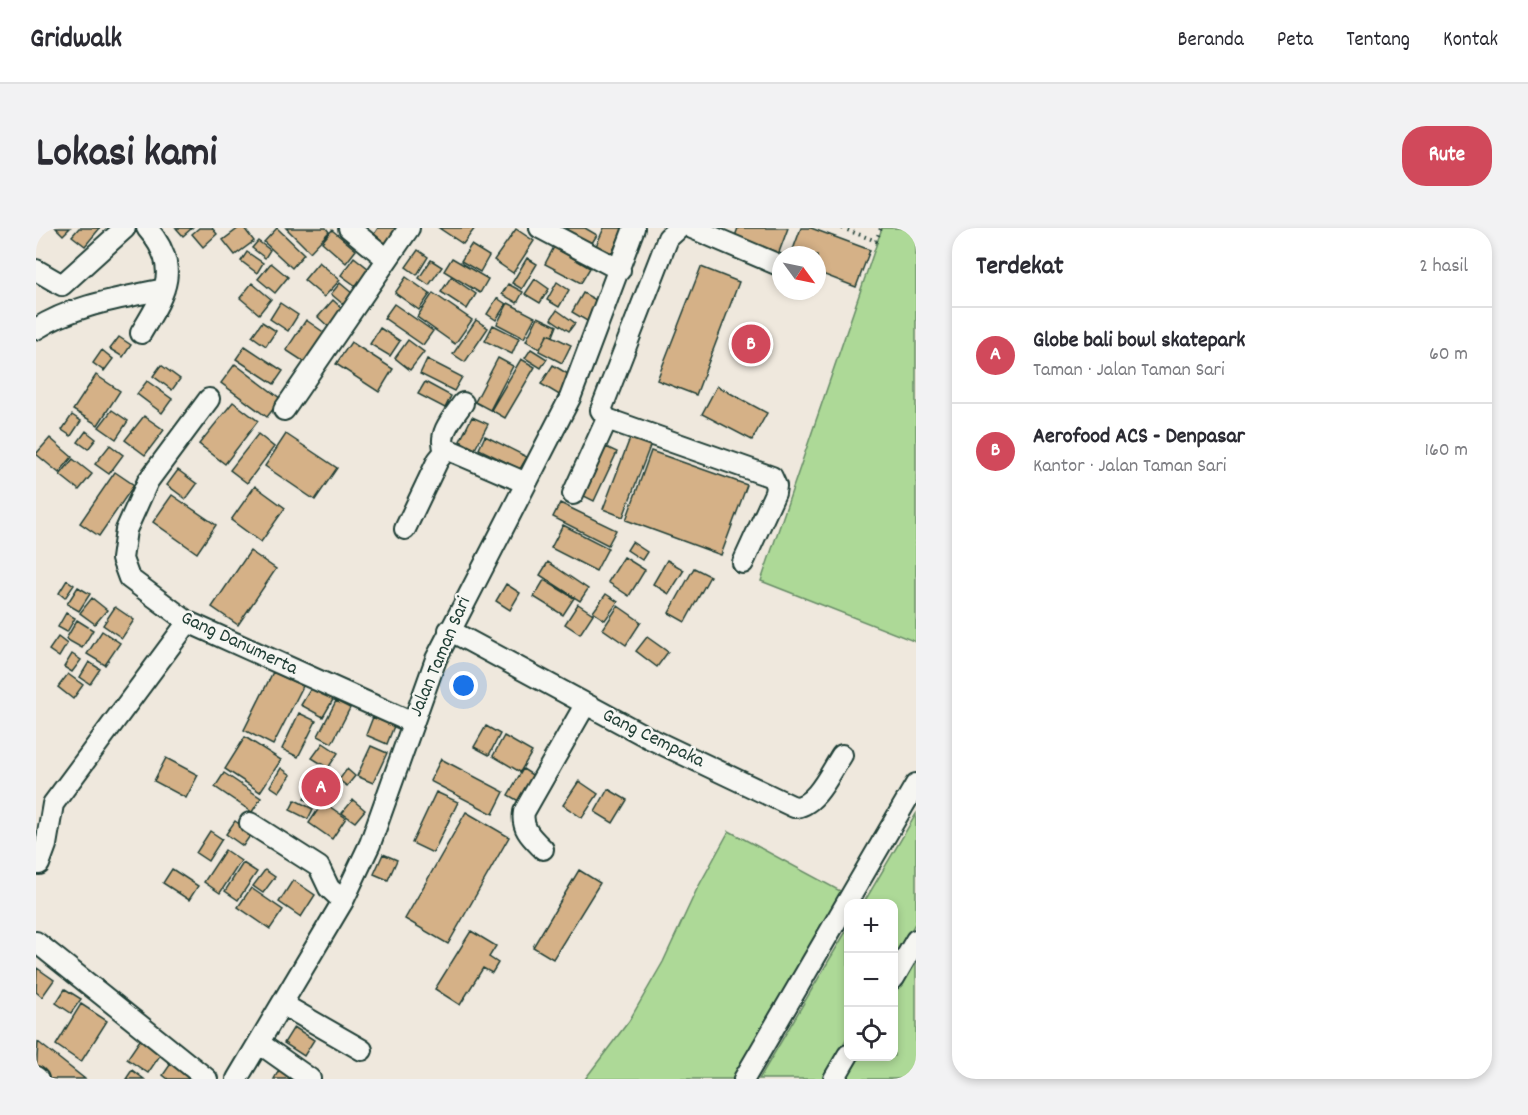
<!DOCTYPE html>
<html lang="id">
<meta charset="utf-8">
<style>
body{margin:0;font-family:Dekko,sans-serif;background:#f2f2f3;color:#2b2b33}
.controls{position:absolute;right:18px;bottom:18px;display:grid;overflow:hidden;border-radius:12px;box-shadow:0 3px 9px #0003}
.controls button{width:54px;height:54px;display:grid;place-items:center;padding:0;border:0;border-bottom:2px solid #e1e1e2;background:#fff;color:#2b2b33;font:30px sans-serif}
.compass{position:absolute;left:736px;top:18px;width:54px;height:54px;border-radius:50%;background:#fff;box-shadow:0 3px 9px #0003;rotate:123deg}
.you{position:absolute;left:428px;top:458px;width:21px;height:21px;margin:-15px;border:4px solid #fff;border-radius:50%;background:#1a73e8;box-shadow:0 0 0 9px #1a73e833}
.badge{display:grid;place-items:center;width:39px;height:39px;border-radius:50%;background:#d1495b;color:#fff;font-size:20px;font-weight:700}
.pin{position:absolute;translate:-50% -50%;border:3px solid #fff;box-shadow:0 2px 6px #0006}
.list{margin:0;padding:0;list-style:none}
h2{display:flex;justify-content:space-between;align-items:center;height:78px;margin:0;padding:0 24px;font-size:26px}
h2 small{font-size:20px;font-weight:400;color:#7c7c81}
.list li{display:grid;grid-template-columns:39px 1fr auto;gap:18px;align-items:center;box-sizing:border-box;height:96px;padding:0 24px;border-top:2px solid #e1e1e2}
.list b{display:block;font-size:22px;white-space:nowrap}
.list p{margin:0;font-size:20px;white-space:nowrap;color:#7c7c81}
.list em{font-size:20px;font-style:normal;color:#7c7c81}
.icon{flex:none;width:33px;height:33px;fill:none;stroke:currentColor;stroke-width:2;stroke-linecap:round;stroke-linejoin:round}
.map{position:relative;flex:none;width:880px;height:851px;overflow:hidden;border-radius:24px}
header{display:flex;align-items:center;gap:36px;box-sizing:border-box;height:84px;padding:0 30px;background:#fff;border-bottom:2px solid #e1e1e2}
header strong{font-size:28px}
nav{display:flex;gap:33px;margin-inline-start:auto;font-size:21px}
.intro{display:flex;align-items:center;justify-content:space-between;box-sizing:border-box;height:144px;padding:0 36px}
h1{margin:0;font-size:42px}
.button{padding:15px 27px;border-radius:24px;background:#d1495b;color:#fff;font-size:21px;font-weight:700}
main{display:flex;gap:36px;padding:0 36px}
aside{flex:1;background:#fff;border-radius:24px;box-shadow:0 3px 9px #0003}
.map>svg:first-child{display:block}
.green{fill:#add997;stroke:#668b66;stroke-width:1.5}
.building{fill:#d5b187;stroke:#1f3d34;stroke-width:1.5}
.lines{fill:none;stroke-linecap:round;stroke-linejoin:round}
.minor-casing{stroke:#1f3d34;stroke-width:24}
.path{stroke:#1f3d34;stroke-width:4;stroke-dasharray:1.5 4.5;stroke-linecap:butt}
.minor{stroke:#f6f6f2;stroke-width:20}
.labels{text-anchor:middle;dominant-baseline:central;stroke-width:5;stroke-linejoin:round;paint-order:stroke}
.street-label{font-size:20px;fill:#1f3d34;stroke:#f6f6f2}
</style>
<header>
<strong>Gridwalk</strong>
<nav><a>Beranda</a><a>Peta</a><a>Tentang</a><a>Kontak</a></nav>
</header>
<div class="intro"><h1>Lokasi kami</h1><a class="button">Rute</a></div>
<main>
<div class="map">
<svg width="880" height="851" viewBox="0 0 880 851">
<rect width="100%" height="100%" fill="#efe8dd"/>
<filter id="ink" filterUnits="userSpaceOnUse"><feTurbulence type="fractalNoise" baseFrequency=".0167" numOctaves="2"/><feDisplacementMap in="SourceGraphic" scale="12" xChannelSelector="R" yChannelSelector="G"/><feConvolveMatrix kernelMatrix="1 2 1 2 8 2 1 2 1" color-interpolation-filters="sRGB"/></filter>
<g filter="url(#ink)">
<path class="green" d="M846,0H880V414L725,353Z
M880,586V694L858,732V676H827Z
M693,603L806,664L698,851H549L593,793L627,734L660,663Z
M812,700V808L787,851H723Z
M880,728V851H808L821,829L858,828V766Z"/>
<path class="building" d="M20,0H34L27,7Z
M43,0H64L49,18L36,8Z
M140,0H156L147,8Z
M163,0H176L181,6L167,19L156,6Z
M203,0H208L218,13L199,27L187,12Z
M241,0L268,26L256,40L228,14Z
M250,0H290L293,4L274,24Z
M342,0H369L354,19L338,6Z
M403,0H439L427,16Z
M531,0H549L561,7L551,23L526,9Z
M568,0H587L576,25L560,18Z
M702,0H752L742,27L698,11Z
M765,0H775L834,22L820,59L781,44V27H755Z
M480,1L498,13L477,45L458,32Z
M296,2L320,22L310,35L286,14Z
M222,13L234,22L229,30L216,20Z
M435,17L453,28L444,44L425,33Z
M518,19L554,40L545,55L509,36Z
M382,22L392,29L381,47L370,39Z
M211,24L227,35L221,45L205,33Z
M318,29L333,41L320,58L305,47Z
M416,30L452,51L444,65L408,43Z
M491,30L501,36L486,61L476,55Z
M395,32L406,39L393,57L383,50Z
M283,34L304,52L288,69L268,52Z
M235,35L252,49L239,65L222,51Z
M665,39L703,54L660,167L621,152Z
M370,49L394,66L383,82L359,65Z
M415,49L440,66L431,81L405,64Z
M499,51L513,61L504,75L489,66Z
M521,54L533,62L523,79L511,72Z
M216,55L235,71L223,86L204,70Z
M304,55L317,66L308,77L295,66Z
M472,56L487,64L481,75L466,66Z
M397,65L436,92L419,116L381,89Z
M547,65L562,73L551,93L536,84Z
M461,70L470,76L460,92L451,86Z
M297,72L312,86L297,103L282,89Z
M244,75L262,87L252,103L234,91Z
M472,75L499,89L488,110L461,96Z
M358,76L397,103L387,117L348,90Z
M521,82L539,95L533,103L515,91Z
M502,89L521,98L517,108L512,106L504,121L490,113Z
M270,92L293,108L273,137L250,122Z
M440,92L452,100L429,134L417,126Z
M226,94L240,103L230,118L216,108Z
M457,97L483,110L476,126L449,113Z
M344,100L364,113L354,128L334,116Z
M512,106L535,117L526,135L503,123Z
M83,109L95,117L87,129L74,121Z
M372,112L388,124L374,142L359,130Z
M315,114L357,141L343,164L300,136Z
M209,118L247,143L238,156L200,131Z
M495,121L511,131L505,140L489,130Z
M66,122L77,131L68,143L57,135Z
M462,130L477,138L454,182L439,174Z
M391,131L426,149L418,163L384,146Z
M485,131L499,139L469,190L455,182Z
M199,136L245,171L231,189L185,155Z
M125,137L144,151L136,162L117,148Z
M517,137L537,149L525,168L505,156Z
M60,147L84,163L62,197L37,182Z
M111,153L136,171L126,185L101,166Z
M389,154L415,168L409,180L382,166Z
M681,158L731,185L716,212L666,186Z
M197,174L222,193L189,236L163,216Z
M76,182L92,193L80,211L63,199Z
M36,187L45,193L35,208L26,202Z
M108,188L128,202L109,227L89,212Z
M436,189L452,196L439,221L424,213Z
M50,203L60,211L52,221L42,214Z
M596,205L616,213L587,289L567,281Z
M222,206L238,219L211,255L194,242Z
M250,206L301,240L279,272L229,238Z
M449,208L491,229L484,241L443,221Z
M14,210L36,229L23,245L0,226Z
M74,217L87,227L73,246L59,236Z
M570,219L581,224L558,273L548,268Z
M615,223L711,257L685,327L590,292Z
M37,231L56,246L43,262L24,247Z
M142,242L161,256L150,271L131,257Z
M79,244L98,257L63,308L44,295Z
M219,258L249,280L225,314L195,292Z
M136,267L180,297L161,325L117,294Z
M524,275L580,302L572,317L517,289Z
M527,297L572,320L560,343L515,320Z
M596,314L611,324L606,332L591,322Z
M214,323L240,341L202,397L176,379Z
M588,329L609,342L593,368L572,354Z
M631,332L648,342L633,366L617,356Z
M512,334L552,361L544,373L504,347Z
M658,340L674,348L649,394L633,385Z
M31,352L38,357L29,370L23,365Z
M508,352L538,370L527,387L498,369Z
M470,356L484,365L474,382L460,373Z
M42,359L54,366L43,383L31,376Z
M570,366L582,374L569,392L557,384Z
M56,370L71,382L59,396L44,385Z
M542,376L557,386L544,406L529,396Z
M582,378L605,394L590,417L567,401Z
M79,379L98,392L86,410L67,397Z
M30,385L39,390L31,404L22,399Z
M41,392L57,402L46,420L30,411Z
M66,403L84,415L69,437L51,426Z
M22,409L31,416L23,429L13,422Z
M611,409L632,424L621,439L600,423Z
M36,426L45,432L36,444L28,439Z
M53,434L64,441L54,456L44,449Z
M237,444L267,458L237,517L208,502Z
M32,446L47,457L37,471L22,459Z
M277,457L298,470L287,489L265,477Z
M300,473L314,480L296,515L282,508Z
M263,485L280,493L262,529L246,521Z
M337,489L358,498L351,516L330,507Z
M450,498L464,506L453,527L438,519Z
M468,508L496,524L484,544L457,528Z
M209,509L245,532L224,564L189,541Z
M287,515L302,525L292,540L276,530Z
M335,518L351,525L337,555L321,548Z
M130,530L162,547L150,570L118,553Z
M405,531L468,564L457,586L394,553Z
M245,540L255,547L243,564L234,558Z
M311,541L319,548L311,558L303,552Z
M487,541L501,550L486,575L472,567Z
M188,545L225,570L216,584L179,559Z
M282,550L293,557L280,578L268,571Z
M543,553L562,566L546,590L527,577Z
M572,561L591,572L577,595L559,584Z
M400,564L422,574L397,625L376,615Z
M259,572L277,581L272,591L254,582Z
M317,572L329,582L319,594L306,585Z
M287,574L310,590L296,611L273,595Z
M430,584L473,609L412,716L369,691Z
M199,593L216,605L207,618L190,606Z
M174,603L186,611L172,633L160,625Z
M189,622L205,633L184,665L168,654Z
M347,626L361,632L352,652L338,646Z
M207,635L221,644L202,672L189,663Z
M136,641L162,658L153,672L127,655Z
M229,642L239,649L227,665L217,658Z
M543,642L564,655L517,731L497,719Z
M257,652L279,667L265,689L243,674Z
M215,660L247,682L234,701L202,679Z
M435,703L460,718L453,729L462,735L456,745L447,740L424,777L399,761Z
M1,740L18,752L6,769L0,764Z
M29,761L45,771L35,785L20,775Z
M45,776L71,793L45,834L20,817Z
M258,799L278,812L268,828L248,815Z
M106,809L127,823L112,845L91,831Z
M2,814L49,851H7L0,845Z
M136,834L159,851H132L127,847Z
M96,842L108,851H90Z
M243,842L257,851H238Z"/>
<g class="lines">
<defs>
<path id="minor" d="M313,0L351,31
M504,0L584,42
M643,0L632,10L565,182L571,191L736,249L740,258L739,265L707,335
M656,0L745,38
M0,42L26,57L89,0
M0,101C37,77 86,70 128,61
M105,105C129,65 146,40 111,0
M173,171L112,253L90,302L86,331L93,350L152,394L377,495
M248,182L373,0
M409,222C401,206 418,188 427,175
M537,266L571,191
M369,301L402,232L411,221L490,255
M413,402L613,510L758,579C780,579 795,543 806,527
M214,595L283,639L293,660L307,673
M507,621C496,610 485,601 488,584L549,477
M3,636L10,617L17,576L152,394
M0,714L171,851
M858,750L880,712
M246,776L326,822
M223,815L274,851
M0,849L2,851
M201,851L307,673L334,616L400,431L534,170L598,0
M708,851L880,556
M798,851L812,827"/>
</defs>
<use href="#minor" class="minor-casing"/>
<path class="path" d="M806,0L840,13L845,0"/>
<use href="#minor" class="minor"/>
</g>
</g>
<g class="labels">
<g class="street-label">
<text transform="translate(203 416) rotate(25)">Gang Danumerta</text>
<text transform="translate(405 429) rotate(-67)">Jalan Taman Sari</text>
<text transform="translate(617 511) rotate(26)">Gang Cempaka</text>
</g>
</g>
</svg>
<div class="controls">
<button>+</button>
<button>−</button>
<button><svg class="icon" aria-label="locate" viewBox="0 0 24 24"><circle cx="12" cy="12" r="6"/><path d="M12 2v4M12 18v4M2 12h4M18 12h4"/></svg></button>
</div>
<svg class="compass" viewBox="-18 -18 36 36"><path d="M0-13l5 13h-10z" fill="#e53935"/><path d="M0 13l5-13h-10z" fill="#7c7c81"/></svg>
<div class="you"></div>
<div class="pin badge" style="left:285px;top:559px">A</div>
<div class="pin badge" style="left:715px;top:116px">B</div>
</div>
<aside>
<h2>Terdekat<small>2 hasil</small></h2>
<ul class="list">
<li><span class="badge">A</span><div><b>Globe bali bowl skatepark</b><p>Taman · Jalan Taman Sari</p></div><em>60 m</em></li>
<li><span class="badge">B</span><div><b>Aerofood ACS - Denpasar</b><p>Kantor · Jalan Taman Sari</p></div><em>160 m</em></li>
</ul>
</aside>
</main>
